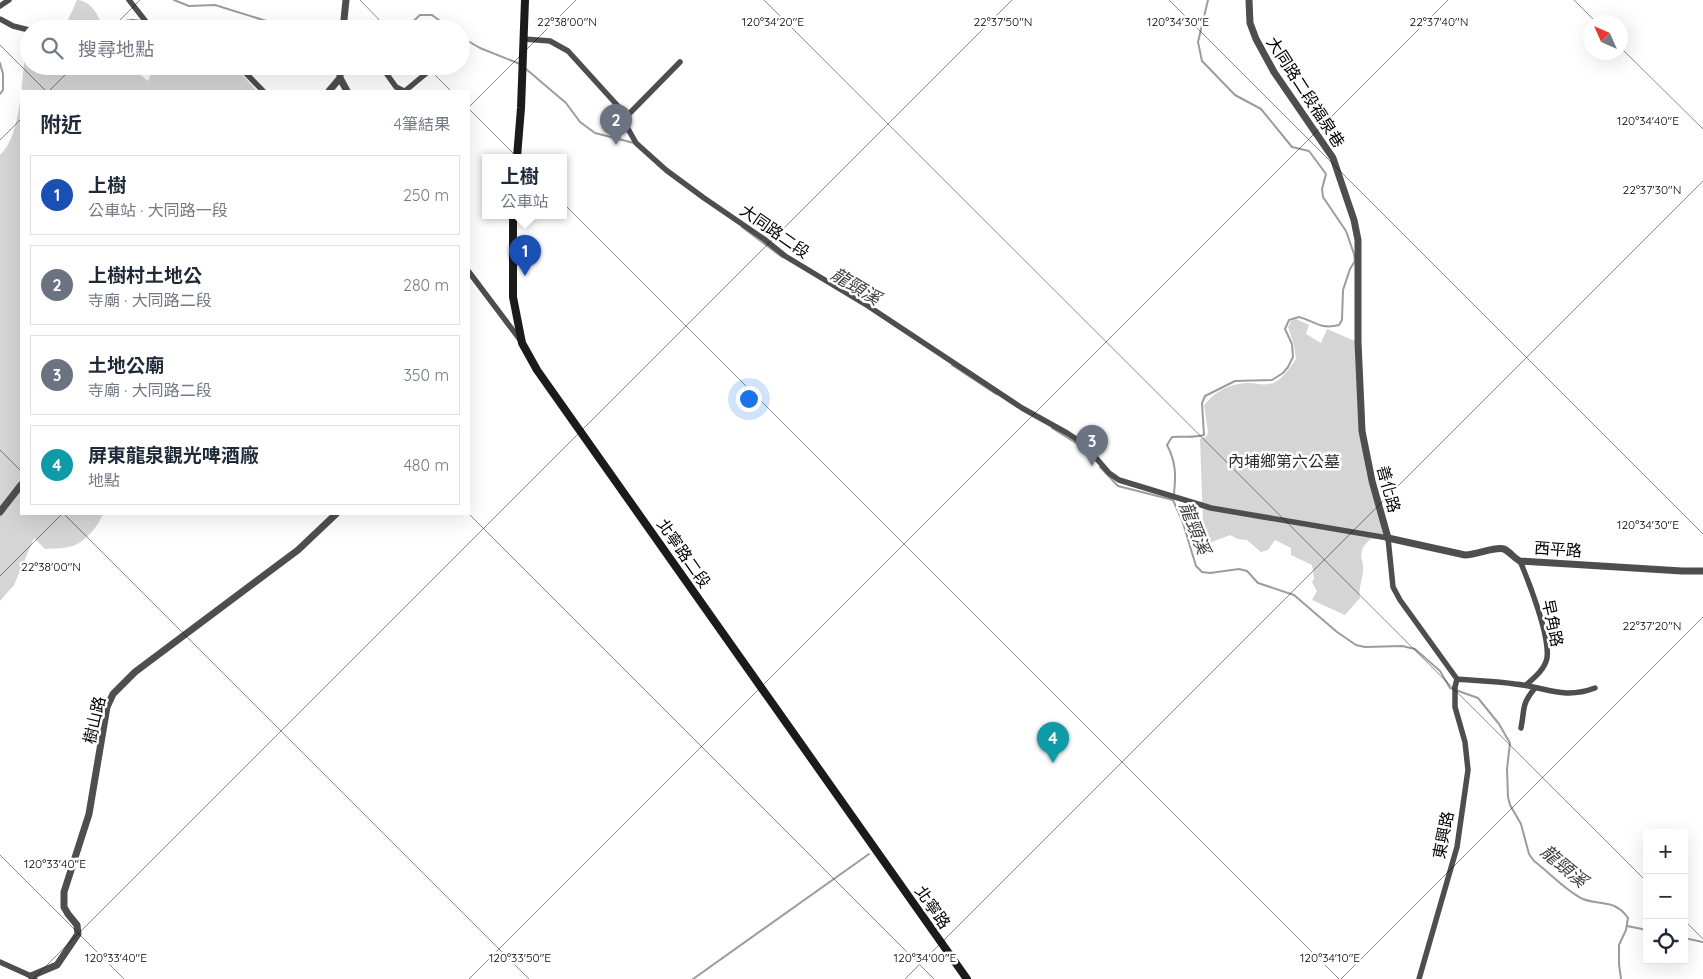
<!DOCTYPE html>
<html lang="zh-TW">
<meta charset="utf-8">
<style>
body{margin:0;font-family:Quicksand,"Noto Sans TC",sans-serif;background:#f2f2f3;color:#1f2937}
.controls{position:absolute;right:15px;bottom:15px;display:grid;overflow:hidden;border-radius:0px;box-shadow:0 5px 20px #0002}
.controls button{width:45px;height:45px;display:grid;place-items:center;padding:0;border:0;border-bottom:1px solid #e0e1e3;background:#fff;color:#1f2937;font:25px sans-serif}
.compass{position:absolute;left:1583px;top:15px;width:45px;height:45px;border-radius:50%;background:#fff;box-shadow:0 5px 20px #0002;rotate:315deg}
.you{position:absolute;left:748px;top:398px;width:18px;height:18px;margin:-12px;border:4px solid #fff;border-radius:50%;background:#1a73e8;box-shadow:0 0 0 8px #1a73e833}
.badge{display:grid;place-items:center;width:32px;height:32px;border-radius:50%;background:#000;color:#fff;font-size:16px;font-weight:700}
.pin{position:absolute;translate:-50% -41px;filter:drop-shadow(0 1px 2px #0008)}
.pin::after{content:'';position:absolute;top:26px;width:18px;height:15px;background:inherit;clip-path:polygon(0 0,100% 0,50% 100%)}
.popup{position:absolute;left:482px;top:154px;width:85px;height:65px;box-sizing:border-box;display:grid;place-content:center;border-radius:0px;background:#fff;filter:drop-shadow(0 1px 4px #0005);font-size:16px;white-space:nowrap;color:#747a83}
.popup b{font-size:19px;color:#1f2937}
.popup::after{content:'';position:absolute;left:50%;top:100%;margin-left:-10px;border:10px solid transparent;border-top-color:#fff}
.list{margin:0;padding:0;list-style:none}
h2{display:flex;justify-content:space-between;align-items:center;height:65px;margin:0;padding:0 20px;font-size:21px}
h2 small{font-size:16px;font-weight:400;color:#747a83}
.list li{display:grid;grid-template-columns:32px 1fr auto;gap:15px;align-items:center;box-sizing:border-box;height:80px;margin:0 10px 10px;padding:0 10px;border:1px solid #e0e1e3;border-radius:0px}
.list b{display:block;font-size:19px;white-space:nowrap}
.list p{margin:0;font-size:16px;white-space:nowrap;color:#747a83}
.list em{font-size:16px;font-style:normal;color:#747a83}
.icon{flex:none;width:28px;height:28px;fill:none;stroke:currentColor;stroke-width:2;stroke-linecap:round;stroke-linejoin:round}
.map{position:relative;flex:none;width:1703px;height:979px;overflow:hidden}
.search{position:absolute;background:#fff;box-shadow:0 5px 20px #0002;left:20px;top:20px;width:450px;height:55px;display:flex;align-items:center;gap:12px;box-sizing:border-box;padding:0 18px;border-radius:28px;color:#747a83;font-size:19px}
.panel{position:absolute;background:#fff;box-shadow:0 5px 20px #0002;left:20px;top:90px;width:450px;height:425px;border-radius:0px}
.map>svg:first-child{display:block}
.green{fill:#d5d5d5}
.lines{fill:none;stroke-linecap:round;stroke-linejoin:round}
.stream{stroke:#9c9c9c;stroke-width:2}
.minor{stroke:#4e4e4e;stroke-width:5.5}
.tertiary{stroke:#4e4e4e;stroke-width:7}
.secondary{stroke:#1b1b1b;stroke-width:8}
.ticks{fill:none;stroke:#000;stroke-width:1;stroke-opacity:0.45}
.labels{text-anchor:middle;dominant-baseline:central;stroke-width:5;stroke-linejoin:round;paint-order:stroke}
.street-label{font-size:16px;fill:#000;stroke:#fff}
.park-label{font-size:16px;fill:#2c2c2c;stroke:#fff}
.water-label{font-size:18px;font-style:italic;fill:#3d3d3d;stroke:#fff}
.ticks-label{font-size:12px;text-anchor:middle;fill:#000;stroke:#fff;stroke-width:5;stroke-linejoin:round;paint-order:stroke}
</style>
<div class="map">
<svg width="1703" height="979" viewBox="0 0 1703 979">
<rect width="100%" height="100%" fill="#fff"/>
<path class="green" d="M77,0C91,1 97,13 102,25L79,29H64Z
M29,54V66H130L148,81L154,66H232L237,69L257,91H21V514H103C98,527 84,544 69,547C62,549 53,548 45,549L34,538L14,585L0,601V155C21,136 21,84 25,56Z
M1296,319L1309,325L1306,334L1321,343L1327,329L1355,341L1359,430L1368,480L1387,541L1378,538L1371,539C1366,543 1363,546 1362,551C1360,557 1363,561 1363,567C1364,578 1358,586 1360,598L1345,615L1312,600L1317,591L1312,582L1314,579L1312,565L1291,555V548L1275,540L1268,550L1261,552L1247,540L1238,539L1230,535L1207,544L1203,523L1200,439L1207,436L1208,432L1204,405C1216,390 1233,382 1252,383C1259,384 1268,386 1275,382C1284,378 1290,367 1296,359L1294,345L1288,327L1291,321Z"/>
<g class="lines">
<path class="stream" d="M174,0L189,6L215,5L292,29
M405,29L420,15H432L451,29
M461,37L480,48L520,64
M0,63L3,74V90L0,94
M526,69L566,103L580,122L595,133L634,143
M742,227L782,257
M952,365L996,394
M1052,428L1079,445L1090,456
M1100,467L1118,486L1173,500L1183,523L1196,566L1202,572L1210,573L1239,569L1247,571L1258,583L1294,595L1337,632L1356,645L1365,647L1402,646L1415,649L1440,671L1450,688L1478,698L1499,724L1510,743L1507,769L1508,797L1510,805L1521,824L1529,854L1534,861C1549,872 1566,891 1583,899C1601,906 1615,899 1628,918L1626,930L1619,945V964L1621,979
M1174,494C1176,475 1176,462 1167,445L1172,437C1182,436 1195,438 1204,435L1202,403L1205,396L1235,381L1272,380L1283,373L1288,367L1293,357L1292,344L1285,329L1289,320L1299,317C1315,321 1320,330 1339,325L1342,320L1343,290L1350,269L1355,261L1354,254L1346,231L1323,197L1322,189L1326,174L1309,151L1292,147L1261,109L1235,95L1202,61L1198,42L1208,0
M1627,926L1647,930
M1684,938L1703,942
M693,979L869,854"/>
<path class="minor" d="M129,0L147,23
M0,6L9,0
M0,19L13,26L29,30
M99,29C120,23 137,17 157,29
M417,29L419,27L422,29
M524,39L550,41L568,51L627,116V127L636,143L666,170L704,198L764,239L785,256L868,306L1022,408L1067,433L1084,444L1109,473L1119,480L1211,508L1388,538L1393,587L1400,600L1457,679L1455,687V707L1465,742L1468,770L1457,847L1419,979
M239,66L263,91
M381,66L396,87L404,91
M405,91L435,66
M627,116L680,62
M469,272L521,341
M1520,561C1529,582 1550,636 1547,658C1545,669 1534,678 1526,685
M1457,679C1477,681 1496,681 1515,684C1546,687 1563,700 1595,688
M1521,728C1525,708 1521,705 1535,688
M0,962L31,976"/>
<path class="tertiary" d="M1249,0L1250,23L1256,39L1274,72L1333,158L1354,220L1358,240V342L1362,431L1372,481L1388,538L1465,555C1478,555 1495,546 1504,549C1510,552 1514,558 1520,561L1682,571H1703
M343,29L346,0
M340,78L347,91
M340,78V66
M329,91L340,78
M0,512L21,485
M34,979L31,976L57,965L78,934L77,925L68,914L64,907V892L89,814L107,707L113,694L135,672L298,550L336,514"/>
<path class="secondary" d="M517,157L521,108L525,0
M513,215V297L522,343L537,370L967,979"/>
</g>
<path class="ticks" d="M360,0L388,29M764,0L1647,882M1169,0L1703,534M1574,0L1596,22M111,29L140,0M0,45L46,91M1620,47L1703,129M426,66L451,91M49,91L74,66M469,107L576,0M469,109L1339,979M0,140L21,119M0,450L21,471M64,514L529,979M469,514L934,979M0,576L62,514M0,855L124,979M1684,920L1703,939M33,979L1012,0M469,979L1448,0M905,979L1703,181M1341,979L1703,617"/>
<g class="labels">
<g class="street-label">
<text transform="translate(1306 92) rotate(57)">大同路二段福泉巷</text>
<text transform="translate(775 231) rotate(35)">大同路二段</text>
<text transform="translate(1389 489) rotate(75)">善化路</text>
<text transform="translate(1558 549) rotate(4)">西平路</text>
<text transform="translate(684 553) rotate(55)">北寧路二段</text>
<text transform="translate(1553 623) rotate(78)">早角路</text>
<text transform="translate(94 720) rotate(-77)">樹山路</text>
<text transform="translate(1443 835) rotate(-79)">東興路</text>
<text transform="translate(933 907) rotate(55)">北寧路</text>
</g>
<g class="park-label">
<text x="1284" y="461">內埔鄉第六公墓</text>
</g>
<g class="water-label">
<text transform="translate(856 286) rotate(31)">龍頸溪</text>
<text transform="translate(1195 528) rotate(69)">龍頸溪</text>
<text transform="translate(1564 866) rotate(40)">龍頸溪</text>
</g>
</g>
<g class="ticks-label">
<text x="773" y="26">120°34'20"E</text>
<text x="1003" y="26">22°37'50"N</text>
<text x="1178" y="26">120°34'30"E</text>
<text x="1439" y="26">22°37'40"N</text>
<text x="567" y="26">22°38'00"N</text>
<text x="1648" y="125">120°34'40"E</text>
<text x="1652" y="194">22°37'30"N</text>
<text x="1648" y="529">120°34'30"E</text>
<text x="51" y="571">22°38'00"N</text>
<text x="1652" y="630">22°37'20"N</text>
<text x="55" y="868">120°33'40"E</text>
<text x="116" y="962">120°33'40"E</text>
<text x="520" y="962">120°33'50"E</text>
<text x="925" y="962">120°34'00"E</text>
<text x="1330" y="962">120°34'10"E</text>
</g>
</svg>
<div class="controls">
<button>+</button>
<button>−</button>
<button><svg class="icon" aria-label="locate" viewBox="0 0 24 24"><circle cx="12" cy="12" r="6"/><path d="M12 2v4M12 18v4M2 12h4M18 12h4"/></svg></button>
</div>
<svg class="compass" viewBox="-18 -18 36 36"><path d="M0-13l5 13h-10z" fill="#e53935"/><path d="M0 13l5-13h-10z" fill="#747a83"/></svg>
<div class="you"></div>
<div class="pin badge" style="left:525px;top:276px;background:#1a4fb4">1</div>
<div class="popup"><b>上樹</b>公車站</div>
<div class="pin badge" style="left:616px;top:145px;background:#6b7280">2</div>
<div class="pin badge" style="left:1092px;top:466px;background:#6b7280">3</div>
<div class="pin badge" style="left:1053px;top:763px;background:#0f9aa8">4</div>
<div class="search"><svg class="icon" aria-label="search" viewBox="0 0 24 24"><circle cx="10" cy="10" r="6"/><path d="M15 15l6 6"/></svg>搜尋地點</div>
<section class="panel">
<h2>附近<small>4筆結果</small></h2>
<ul class="list">
<li><span class="badge" style="background:#1a4fb4">1</span><div><b>上樹</b><p>公車站 · 大同路一段</p></div><em>250 m</em></li>
<li><span class="badge" style="background:#6b7280">2</span><div><b>上樹村土地公</b><p>寺廟 · 大同路二段</p></div><em>280 m</em></li>
<li><span class="badge" style="background:#6b7280">3</span><div><b>土地公廟</b><p>寺廟 · 大同路二段</p></div><em>350 m</em></li>
<li><span class="badge" style="background:#0f9aa8">4</span><div><b>屏東龍泉觀光啤酒廠</b><p>地點</p></div><em>480 m</em></li>
</ul>
</section>
</div>
